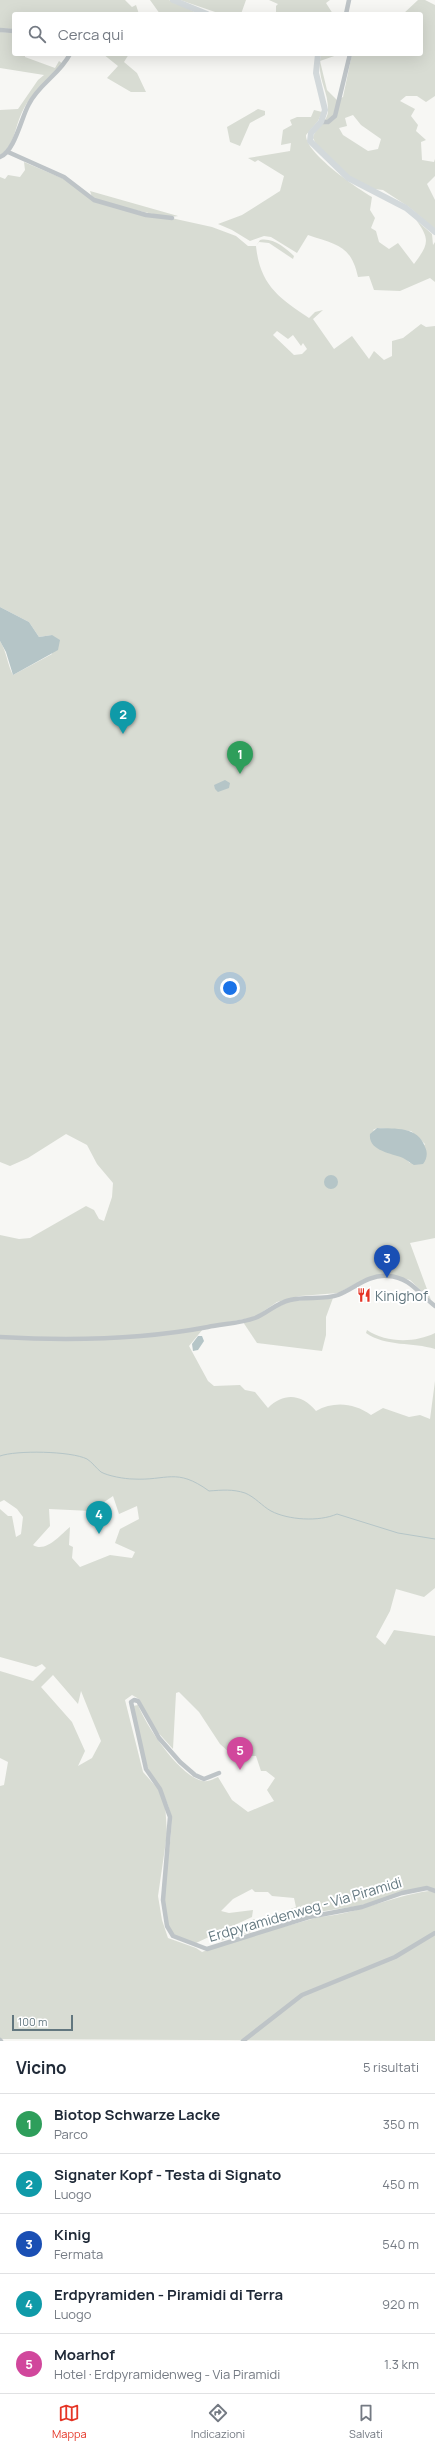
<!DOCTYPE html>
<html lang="it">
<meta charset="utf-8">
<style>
body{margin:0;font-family:Manrope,sans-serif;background:#f6f6f7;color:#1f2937}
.scale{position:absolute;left:12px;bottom:10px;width:61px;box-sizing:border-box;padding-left:4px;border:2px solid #62777f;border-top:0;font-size:11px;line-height:14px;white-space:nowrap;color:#62777f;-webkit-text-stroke:3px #fff;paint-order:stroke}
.you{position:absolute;left:230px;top:988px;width:14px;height:14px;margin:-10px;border:3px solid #fff;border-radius:50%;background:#1a73e8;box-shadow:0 0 0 6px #1a73e833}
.badge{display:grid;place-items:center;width:26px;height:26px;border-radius:50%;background:#e53526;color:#fff;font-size:13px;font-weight:700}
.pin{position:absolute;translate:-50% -33px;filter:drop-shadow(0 1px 2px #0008)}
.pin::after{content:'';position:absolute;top:21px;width:14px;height:12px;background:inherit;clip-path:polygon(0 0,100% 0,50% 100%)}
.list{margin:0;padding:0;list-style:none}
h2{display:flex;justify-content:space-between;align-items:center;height:52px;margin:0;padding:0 16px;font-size:17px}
h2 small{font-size:13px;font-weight:400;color:#747a83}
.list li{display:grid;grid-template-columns:26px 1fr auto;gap:12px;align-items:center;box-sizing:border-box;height:60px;padding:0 16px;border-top:1px solid #e0e1e3}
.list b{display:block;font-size:15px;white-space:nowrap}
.list p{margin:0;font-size:13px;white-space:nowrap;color:#747a83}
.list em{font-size:13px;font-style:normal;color:#747a83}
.icon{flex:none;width:22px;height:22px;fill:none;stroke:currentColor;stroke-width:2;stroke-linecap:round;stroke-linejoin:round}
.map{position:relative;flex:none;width:435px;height:2041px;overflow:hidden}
.search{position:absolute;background:#fff;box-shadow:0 4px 16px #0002;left:12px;right:12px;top:12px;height:44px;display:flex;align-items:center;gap:10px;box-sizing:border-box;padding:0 14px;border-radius:4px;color:#747a83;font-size:15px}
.sheet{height:352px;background:#fff}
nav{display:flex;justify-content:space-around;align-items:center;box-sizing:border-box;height:56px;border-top:1px solid #e0e1e3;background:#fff;font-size:11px;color:#747a83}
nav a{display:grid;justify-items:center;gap:2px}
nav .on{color:#e53526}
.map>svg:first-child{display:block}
.green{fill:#d8dcd3;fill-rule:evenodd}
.water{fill:#b5c5c7}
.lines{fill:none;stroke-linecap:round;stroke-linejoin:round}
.stream{stroke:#b5c5c7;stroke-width:1}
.minor{stroke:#bec4c7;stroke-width:4.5}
.major{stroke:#d3d9db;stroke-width:6}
.labels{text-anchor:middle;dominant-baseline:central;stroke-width:4;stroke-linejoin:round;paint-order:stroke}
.poi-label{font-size:14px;fill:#62777f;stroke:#fff;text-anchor:start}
.street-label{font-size:14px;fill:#62777f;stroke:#fff}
</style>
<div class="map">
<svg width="435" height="2041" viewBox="0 0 435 2041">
<rect width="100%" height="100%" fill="#f7f7f4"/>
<path class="green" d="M0,0H125L132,7L136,5L139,14H14V29L0,28Z
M150,0H169L195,12L160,14Z
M180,0H246L241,14H221Z
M260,0H330L326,3L333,14H276V6L278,4L269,0Z
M418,0H425L435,5V96L426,102L417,96H406L400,101L415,109L411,116L418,125L416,131L426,140L421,142L422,160L434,162L435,159V176L427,184L435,200V229L409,207L383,190L374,189L350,177L316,144L313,138C315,127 329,122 328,109C328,88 316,79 321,54H340L320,61L327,90L337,100L343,97L352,54H421V14H403ZM353,115L361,125L381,139L378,149L368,151L343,135L339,128L347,126L345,118Z
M0,32L14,33V54H25V57L55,68L59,61L63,64C46,84 31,90 20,117C15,129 13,148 0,155V110L18,109L38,80L44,75L0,68Z
M103,54H129L124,62L137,73L146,92H131L107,78L118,66Z
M258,109L265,111V115L250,123L240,146L230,142L227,127Z
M314,110L322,112L318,121L306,135C305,153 357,188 372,197L370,210L375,218L371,228L376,231L379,242L389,249L398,243L414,264C428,245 431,240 416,220L432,234L433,245L435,242V282L430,278L400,291L374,290L369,276L358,277C351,245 337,245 308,235L297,253L271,237L264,236L250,241L232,230L218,224L242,215L280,191L284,176L258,160L255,162L248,158L290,151L291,143L281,145L283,130L292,125L290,120L297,117H311Z
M24,162L64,179L94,201L212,227L236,236L248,246H256L260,240C272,237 286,248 294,256L293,259L269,243L259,242L256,246C260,285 279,298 309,318L315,312L323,310L313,319L334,349L352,336L369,359L374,351L384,360L392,356V341L403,338L421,324L426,327L435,326V1238L410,1243L431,1300L410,1280L386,1274L355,1284L338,1293L300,1296L277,1302L255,1317L171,1333L87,1339L0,1336V1235L19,1239L30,1238L86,1206L94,1210L99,1219L104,1221L112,1197L113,1183L97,1164L87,1145L66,1134L28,1158L10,1166L0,1162V641C7,652 7,664 13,675L52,654V635L39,637L29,622L0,607V177L5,179L8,175L20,177L25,170ZM277,331L288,339L293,335L301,346L303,343L307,349L302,354L294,355L273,335ZM377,1128L411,1131L425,1144L410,1163L373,1130Z
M90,191L178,216C168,219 101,205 93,197C91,196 91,193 90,191Z
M333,1298L326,1317V1335L322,1351L257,1343L243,1322L291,1301Z
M203,1329L189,1346L208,1381L214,1386L240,1385L245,1390L255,1392L268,1408C284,1392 302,1394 316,1411C334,1401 354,1403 371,1415L383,1408L409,1417L420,1415L430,1419L435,1381V1588L424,1597L396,1589L390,1611L376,1637L385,1645L394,1630L435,1636V2041L0,2039V1786L4,1785L8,1762L0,1758V1671L33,1681L46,1668L42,1664L36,1667L0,1657V1509L8,1516H12L16,1537L21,1534L23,1517L17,1509L4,1500L0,1502V1338C68,1342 136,1341 203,1329ZM113,1496L119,1514L137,1506L139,1519L120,1529L115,1543L135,1552L132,1558L110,1555L80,1567L72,1558L73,1547L69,1545L70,1527C60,1535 46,1553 33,1545L50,1526L49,1509L91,1511ZM53,1675L78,1704L81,1691L101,1741L92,1758L78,1766L85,1751L72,1722L41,1687ZM179,1692L199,1712L220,1744L230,1753L239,1756H256L261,1771H266L275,1778L267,1790L274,1801L248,1812L232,1800L218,1777C214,1779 207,1782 203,1781C180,1777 146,1726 138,1705L133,1706C138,1725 139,1750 148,1768C156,1785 169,1798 171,1818C174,1851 152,1906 173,1935L196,1943L252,1917L253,1910L229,1913L221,1911L233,1899L252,1889L255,1892H268L272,1896L294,1898L296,1907L261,1920L254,1919L217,1938V1942L318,1912L358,1906L429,1887V1891C391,1896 357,1914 319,1917L229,1942L202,1952L196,1948L168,1938L162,1920L158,1896L167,1834L165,1802L159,1790L143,1772L125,1700L132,1695L139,1699L153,1727L173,1749L176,1693Z
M367,1330C386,1343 415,1343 435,1333V1349C413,1342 386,1347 366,1333Z"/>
<path class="water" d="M0,607L29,622L39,637L52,635L60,640L58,650L13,675L6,652L0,641Z
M225,780L230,783L229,788L218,792L215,789L214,785Z
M377,1128C395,1129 418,1126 425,1147C428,1153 427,1159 423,1164L414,1165C410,1163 407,1160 403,1158C391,1153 368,1151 370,1134Z
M324 1182a7 7 0 1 1 14 0a7 7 0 1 1-14 0Z
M198,1336H202L204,1341L198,1350L193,1351L192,1344Z"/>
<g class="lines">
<path class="stream" d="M0,1456C16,1450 71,1451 87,1459C92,1462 96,1468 101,1472C108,1476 125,1479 133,1479C167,1481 176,1467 209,1491C222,1490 233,1489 245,1493C255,1497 262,1506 271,1511C288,1520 319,1522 337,1514L398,1533L435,1539"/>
<path class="minor" d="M346,14L349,0
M0,30L14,31
M321,122H328L335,116L350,54
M8,152L64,177L94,200L146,215L172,218
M0,157C15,151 21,118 29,104C39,84 60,74 70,54
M0,1337C70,1341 139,1340 208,1327C223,1324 241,1323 255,1318C268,1313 276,1303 290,1300C305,1296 324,1300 338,1295C355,1288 369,1274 388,1276C410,1277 419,1294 435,1306
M219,1773L204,1779L195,1775L180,1762L159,1738L138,1701L134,1700L131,1702L146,1769L160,1789L170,1817L163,1900L167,1926L173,1936L207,1949L309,1917L362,1907L402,1893L427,1888L435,1891
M0,2040L1,2041
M243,2041L302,1995L395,1957L435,1933"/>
<path class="major" d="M173,0L207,14
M318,54L316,73L325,110L321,122L311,133L310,141L348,178L406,208L435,232"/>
</g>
<defs>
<symbol id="restaurant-bare" viewBox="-9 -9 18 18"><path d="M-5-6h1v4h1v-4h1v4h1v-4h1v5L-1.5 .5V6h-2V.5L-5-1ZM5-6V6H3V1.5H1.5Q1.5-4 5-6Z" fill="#e53526" stroke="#fff" stroke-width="2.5" paint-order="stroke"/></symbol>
</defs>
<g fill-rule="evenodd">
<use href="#restaurant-bare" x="354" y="1285" width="20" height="20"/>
</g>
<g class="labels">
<g class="poi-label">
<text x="375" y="1295">Kinighof</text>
</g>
<g class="street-label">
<text transform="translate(305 1909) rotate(-16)">Erdpyramidenweg - Via Piramidi</text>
</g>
</g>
</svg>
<div class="scale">100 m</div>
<div class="you"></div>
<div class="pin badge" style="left:240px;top:774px;background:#2e9e5b">1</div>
<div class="pin badge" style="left:123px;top:734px;background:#0f9aa8">2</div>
<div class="pin badge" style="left:387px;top:1278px;background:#1a4fb4">3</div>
<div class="pin badge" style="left:99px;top:1534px;background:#0f9aa8">4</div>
<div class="pin badge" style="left:240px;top:1770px;background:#d1479c">5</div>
<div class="search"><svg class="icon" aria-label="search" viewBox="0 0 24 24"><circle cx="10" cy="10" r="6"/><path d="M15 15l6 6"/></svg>Cerca qui</div>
</div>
<section class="sheet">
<h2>Vicino<small>5 risultati</small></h2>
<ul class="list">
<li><span class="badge" style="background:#2e9e5b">1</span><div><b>Biotop Schwarze Lacke</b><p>Parco</p></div><em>350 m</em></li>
<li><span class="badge" style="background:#0f9aa8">2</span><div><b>Signater Kopf - Testa di Signato</b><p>Luogo</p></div><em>450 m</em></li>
<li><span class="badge" style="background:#1a4fb4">3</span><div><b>Kinig</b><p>Fermata</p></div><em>540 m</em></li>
<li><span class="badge" style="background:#0f9aa8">4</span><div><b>Erdpyramiden - Piramidi di Terra</b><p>Luogo</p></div><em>920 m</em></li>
<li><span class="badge" style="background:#d1479c">5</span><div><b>Moarhof</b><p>Hotel · Erdpyramidenweg - Via Piramidi</p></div><em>1.3 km</em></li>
</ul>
</section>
<nav>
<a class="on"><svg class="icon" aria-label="map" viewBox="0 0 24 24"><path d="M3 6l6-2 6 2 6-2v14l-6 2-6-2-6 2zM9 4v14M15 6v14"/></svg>Mappa</a>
<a><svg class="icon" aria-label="directions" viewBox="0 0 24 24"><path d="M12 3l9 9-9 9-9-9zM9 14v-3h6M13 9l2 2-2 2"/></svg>Indicazioni</a>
<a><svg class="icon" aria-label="saved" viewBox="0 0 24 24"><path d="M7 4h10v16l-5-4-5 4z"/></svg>Salvati</a>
</nav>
